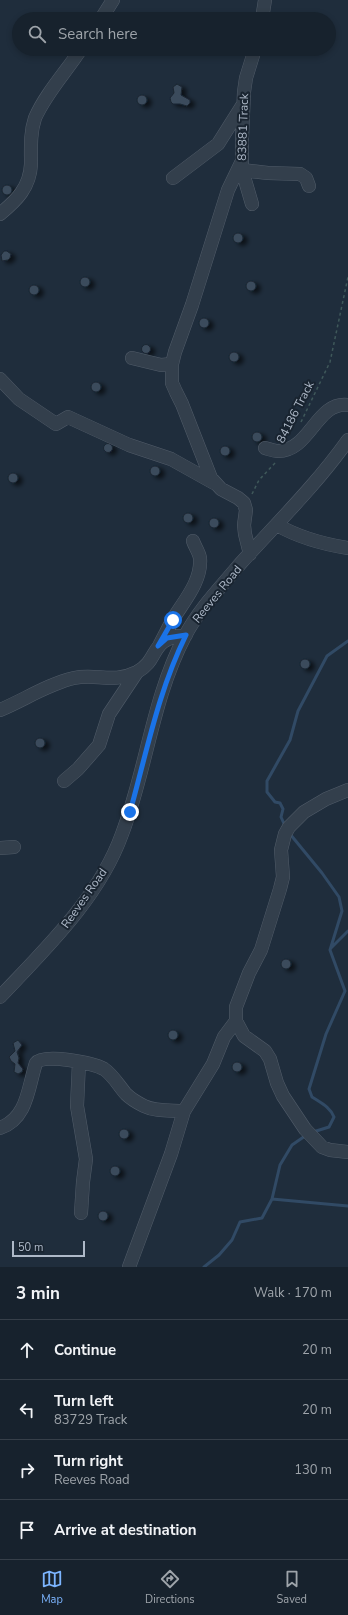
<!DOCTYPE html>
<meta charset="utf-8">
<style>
body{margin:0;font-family:"Nunito Sans",sans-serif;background:#202a35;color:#f1f3f6}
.scale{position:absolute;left:12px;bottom:10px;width:73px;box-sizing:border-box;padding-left:4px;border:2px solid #aeb9c8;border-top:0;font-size:11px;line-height:14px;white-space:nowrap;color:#aeb9c8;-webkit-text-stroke:3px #192430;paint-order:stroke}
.stop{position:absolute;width:12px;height:12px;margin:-9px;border:3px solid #1a73e8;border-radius:50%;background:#fff}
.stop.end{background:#1a73e8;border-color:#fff;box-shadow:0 1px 4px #0008}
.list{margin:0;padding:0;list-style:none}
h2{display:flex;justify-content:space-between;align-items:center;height:52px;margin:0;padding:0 16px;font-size:17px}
h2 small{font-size:13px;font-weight:400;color:#9ea4aa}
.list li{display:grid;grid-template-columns:26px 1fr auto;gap:12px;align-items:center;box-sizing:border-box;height:60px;padding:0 16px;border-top:1px solid #363f49}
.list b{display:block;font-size:15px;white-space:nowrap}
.list p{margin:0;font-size:13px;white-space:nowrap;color:#9ea4aa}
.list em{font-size:13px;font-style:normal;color:#9ea4aa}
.icon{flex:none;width:22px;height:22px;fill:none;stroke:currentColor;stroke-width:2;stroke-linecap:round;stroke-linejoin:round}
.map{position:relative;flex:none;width:348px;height:1267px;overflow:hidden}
.search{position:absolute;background:#17222d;box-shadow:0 2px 6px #0003;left:12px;right:12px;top:12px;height:44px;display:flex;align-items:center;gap:10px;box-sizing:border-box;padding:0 14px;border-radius:22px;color:#9ea4aa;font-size:15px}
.sheet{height:292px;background:#17222d}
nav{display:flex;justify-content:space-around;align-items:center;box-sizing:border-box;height:56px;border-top:1px solid #363f49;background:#17222d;font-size:11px;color:#9ea4aa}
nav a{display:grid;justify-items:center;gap:2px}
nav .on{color:#7cb5ff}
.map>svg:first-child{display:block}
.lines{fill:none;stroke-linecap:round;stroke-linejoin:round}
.stream{stroke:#314a65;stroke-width:3}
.building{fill:#3b4b5b;stroke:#1b2632;filter:url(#shadow)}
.minor-casing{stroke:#515c69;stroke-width:14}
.path{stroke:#3f585a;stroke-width:1.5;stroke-dasharray:3 3;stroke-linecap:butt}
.minor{stroke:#333f4c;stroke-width:13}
.route{stroke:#1a73e8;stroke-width:5}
.labels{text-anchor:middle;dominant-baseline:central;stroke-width:4;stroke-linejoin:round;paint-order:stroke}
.street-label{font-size:12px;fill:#aeb9c8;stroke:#192430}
</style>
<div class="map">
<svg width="348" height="1267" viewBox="0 0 348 1267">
<defs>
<filter id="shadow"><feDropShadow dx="4.5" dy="2.5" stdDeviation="2" flood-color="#0009"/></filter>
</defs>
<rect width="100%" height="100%" fill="#1f2d3c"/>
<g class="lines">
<path class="stream" d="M285,826L281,817L283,809L280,803L275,802L267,792V781L290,740L298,711L327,656L348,641
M290,834L322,873L339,897L342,911L330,950L345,991L326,1034L309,1089L312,1097C321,1103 330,1107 334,1117L329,1127L313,1132
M331,948L348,931
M272,1199L348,1206
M204,1267L219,1255L232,1240L240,1222L262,1218L272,1199L280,1165L292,1145L305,1136"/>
</g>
<path class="building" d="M177,84L182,87L181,95L190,100V103L187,106L180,104H173L171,102L170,98L174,93L173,87Z
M137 100a5 5 0 1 1 10 0a5 5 0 1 1-10 0Z
M2 190a5 5 0 1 1 10 0a5 5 0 1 1-10 0Z
M233 238a5 5 0 1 1 10 0a5 5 0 1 1-10 0Z
M4,251H7L11,254L10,258L8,260L2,261L1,255Z
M80 282a5 5 0 1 1 10 0a5 5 0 1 1-10 0Z
M246 286a5 5 0 1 1 10 0a5 5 0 1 1-10 0Z
M29 290a5 5 0 1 1 10 0a5 5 0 1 1-10 0Z
M199 323a5 5 0 1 1 10 0a5 5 0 1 1-10 0Z
M141.5 349a4.5 4.5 0 1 1 9 0a4.5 4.5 0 1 1-9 0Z
M229 357a5 5 0 1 1 10 0a5 5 0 1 1-10 0Z
M91 387a5 5 0 1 1 10 0a5 5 0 1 1-10 0Z
M252 437a5 5 0 1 1 10 0a5 5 0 1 1-10 0Z
M103.5 448a4.5 4.5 0 1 1 9 0a4.5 4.5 0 1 1-9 0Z
M220 451a5 5 0 1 1 10 0a5 5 0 1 1-10 0Z
M150 471a5 5 0 1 1 10 0a5 5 0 1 1-10 0Z
M8 478a5 5 0 1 1 10 0a5 5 0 1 1-10 0Z
M183 518a5 5 0 1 1 10 0a5 5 0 1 1-10 0Z
M209 523a5 5 0 1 1 10 0a5 5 0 1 1-10 0Z
M300 664a5 5 0 1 1 10 0a5 5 0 1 1-10 0Z
M35 743a5 5 0 1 1 10 0a5 5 0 1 1-10 0Z
M281 964a5 5 0 1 1 10 0a5 5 0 1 1-10 0Z
M168 1035a5 5 0 1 1 10 0a5 5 0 1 1-10 0Z
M18,1040L22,1045L17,1052L19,1058L18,1063L23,1069L22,1072L18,1074L14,1072L15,1064L11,1061L9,1057L15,1051L13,1043Z
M232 1067a5 5 0 1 1 10 0a5 5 0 1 1-10 0Z
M119 1134a5 5 0 1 1 10 0a5 5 0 1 1-10 0Z
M110 1171a5 5 0 1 1 10 0a5 5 0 1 1-10 0Z
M98 1216a5 5 0 1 1 10 0a5 5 0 1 1-10 0Z"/>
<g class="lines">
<defs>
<path id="minor" d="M101,19L113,0
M262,19L265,0
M241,163L228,190L192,305L175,352L172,364V383L176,392L182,404L211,478L221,489L238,498L244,503L246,510L244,525L245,534L250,554
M242,170L268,173L300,174L306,178L309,186
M173,178L218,144L242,106
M252,204L242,170V138L244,92L246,78L255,49
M0,214C17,200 30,187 31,164C31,148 30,133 35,118C46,93 66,72 81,49
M132,358L161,365L172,364
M0,379L19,399L56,424L68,417L129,445L171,459L214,483
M265,448C269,449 273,451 277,451C310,452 316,401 348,405
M277,525C300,538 322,544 348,548
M160,644C164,636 169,627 173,619C184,601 202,581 200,558C199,552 195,547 193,541
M0,710C24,700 48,684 74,678C96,673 113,684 137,672C161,659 148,638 186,635
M64,781L78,769L99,745L109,714L137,672
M0,848L14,847
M0,997C46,948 99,898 122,834C147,768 152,699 185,636C199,609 221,587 240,564C277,523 316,485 348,440
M236,1021L244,1036L265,1051L270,1059L277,1083L283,1096L305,1129L322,1147L330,1150L348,1152
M79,1062L77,1106L86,1159L83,1182L81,1213
M0,1128C28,1118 28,1087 36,1063C44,1053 93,1063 104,1069C113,1075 119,1086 126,1094C131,1099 138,1103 144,1106C156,1112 171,1110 184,1111
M129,1267L171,1154L184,1111L213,1064L224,1037L236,1021V1007L249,973L261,950L280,889L283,877L281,850L285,834L289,827L304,812L326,799L348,790"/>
</defs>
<use href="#minor" class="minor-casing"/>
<path class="path" d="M301,422L330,362L348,277
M252,494L259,480L276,462"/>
<use href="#minor" class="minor"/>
</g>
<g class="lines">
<path class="route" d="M130,812C147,751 158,692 186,635L167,638L158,646L173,620"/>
</g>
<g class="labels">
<g class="street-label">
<text transform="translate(243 127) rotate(-88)">83881 Track</text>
<text transform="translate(295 412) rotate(-63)">84186 Track</text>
<text transform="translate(217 594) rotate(-51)">Reeves Road</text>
<text transform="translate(84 898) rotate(-55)">Reeves Road</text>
</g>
</g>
</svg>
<div class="scale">50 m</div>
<div class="stop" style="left:173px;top:620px"></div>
<div class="stop end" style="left:130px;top:812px"></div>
<div class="search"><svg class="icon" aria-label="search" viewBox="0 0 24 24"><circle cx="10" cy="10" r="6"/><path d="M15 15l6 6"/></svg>Search here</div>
</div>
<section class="sheet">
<h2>3 min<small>Walk · 170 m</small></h2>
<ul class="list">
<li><svg class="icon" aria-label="ahead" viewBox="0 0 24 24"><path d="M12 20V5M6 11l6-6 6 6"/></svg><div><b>Continue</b></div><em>20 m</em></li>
<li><svg class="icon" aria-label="left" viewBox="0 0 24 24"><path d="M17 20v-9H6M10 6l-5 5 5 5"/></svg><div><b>Turn left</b><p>83729 Track</p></div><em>20 m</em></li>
<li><svg class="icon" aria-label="right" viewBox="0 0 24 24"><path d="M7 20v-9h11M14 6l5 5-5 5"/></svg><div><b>Turn right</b><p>Reeves Road</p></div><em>130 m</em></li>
<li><svg class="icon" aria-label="arrive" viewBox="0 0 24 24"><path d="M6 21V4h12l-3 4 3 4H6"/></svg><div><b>Arrive at destination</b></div></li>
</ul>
</section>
<nav>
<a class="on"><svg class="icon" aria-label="map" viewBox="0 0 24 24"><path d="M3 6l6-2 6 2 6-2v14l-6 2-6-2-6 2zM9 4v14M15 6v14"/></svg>Map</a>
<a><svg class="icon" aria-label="directions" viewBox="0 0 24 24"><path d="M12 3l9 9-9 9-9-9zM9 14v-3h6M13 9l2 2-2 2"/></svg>Directions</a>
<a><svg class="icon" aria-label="saved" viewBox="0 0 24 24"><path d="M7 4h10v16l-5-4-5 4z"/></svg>Saved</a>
</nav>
